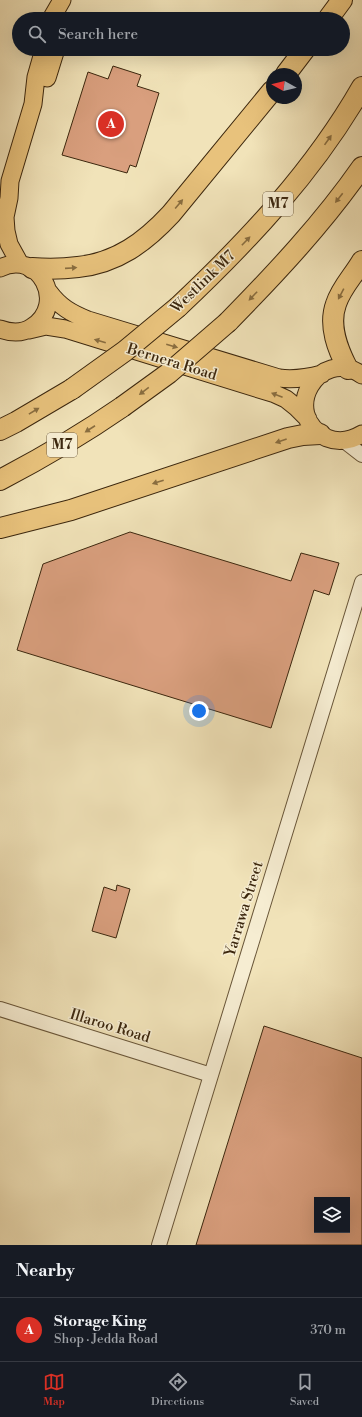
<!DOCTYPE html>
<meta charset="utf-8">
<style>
body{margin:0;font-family:"Libre Bodoni",serif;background:#242831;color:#f1f3f6}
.controls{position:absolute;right:12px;bottom:12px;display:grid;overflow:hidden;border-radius:0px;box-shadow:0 4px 16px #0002}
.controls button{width:36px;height:36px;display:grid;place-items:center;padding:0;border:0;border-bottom:1px solid #363941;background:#171b24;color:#f1f3f6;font:20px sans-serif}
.compass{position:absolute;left:266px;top:68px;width:36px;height:36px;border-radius:50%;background:#171b24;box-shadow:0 4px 16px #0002;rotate:278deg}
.you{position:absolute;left:199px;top:711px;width:14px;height:14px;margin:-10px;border:3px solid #fff;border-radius:50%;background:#1a73e8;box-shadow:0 0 0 6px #1a73e833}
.badge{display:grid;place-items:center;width:26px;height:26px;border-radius:50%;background:#d93025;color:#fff;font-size:13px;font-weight:700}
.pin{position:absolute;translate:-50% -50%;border:2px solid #fff;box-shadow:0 1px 4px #0006}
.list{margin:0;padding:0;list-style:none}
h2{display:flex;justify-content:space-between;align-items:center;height:52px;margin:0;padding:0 16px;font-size:17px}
h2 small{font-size:13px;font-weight:400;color:#9ea1a6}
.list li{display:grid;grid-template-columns:26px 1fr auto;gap:12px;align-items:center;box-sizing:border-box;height:64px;padding:0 16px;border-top:1px solid #363941}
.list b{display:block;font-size:15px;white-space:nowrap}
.list p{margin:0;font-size:13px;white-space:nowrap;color:#9ea1a6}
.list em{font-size:13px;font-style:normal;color:#9ea1a6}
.icon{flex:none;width:22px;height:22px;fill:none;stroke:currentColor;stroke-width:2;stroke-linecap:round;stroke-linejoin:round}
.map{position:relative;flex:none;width:362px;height:1245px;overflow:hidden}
.search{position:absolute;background:#171b24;box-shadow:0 4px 16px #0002;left:12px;right:12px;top:12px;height:44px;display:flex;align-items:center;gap:10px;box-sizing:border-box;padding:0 14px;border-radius:22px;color:#9ea1a6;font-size:15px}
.sheet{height:116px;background:#171b24}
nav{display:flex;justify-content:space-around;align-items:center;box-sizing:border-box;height:56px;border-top:1px solid #363941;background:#171b24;font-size:11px;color:#9ea1a6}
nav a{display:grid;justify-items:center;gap:2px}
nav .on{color:#d93025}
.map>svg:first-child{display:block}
.building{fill:#d99f7e;stroke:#3c270e;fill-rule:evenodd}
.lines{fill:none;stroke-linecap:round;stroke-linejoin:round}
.minor-casing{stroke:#695639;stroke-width:16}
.major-casing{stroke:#3c270e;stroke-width:19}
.highway-casing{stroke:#3c270e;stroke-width:22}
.minor{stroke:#f6edd2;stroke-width:14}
.major{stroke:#e8c27c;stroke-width:17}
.highway{stroke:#e8c27c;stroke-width:20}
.highway-bridge-casing{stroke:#3c270e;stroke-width:22;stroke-linecap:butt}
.highway-bridge{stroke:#e8c27c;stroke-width:20}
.oneway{fill:#896d3f}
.labels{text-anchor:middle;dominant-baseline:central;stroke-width:3;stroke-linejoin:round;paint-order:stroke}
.shield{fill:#f6edd2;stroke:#746249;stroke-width:1}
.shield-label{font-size:14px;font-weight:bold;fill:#3c270e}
.street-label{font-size:15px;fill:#3c270e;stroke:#f6edd2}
</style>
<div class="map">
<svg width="362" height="1245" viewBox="0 0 362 1245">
<rect width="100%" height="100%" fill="#f1e3b9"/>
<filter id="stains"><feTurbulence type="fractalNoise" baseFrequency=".005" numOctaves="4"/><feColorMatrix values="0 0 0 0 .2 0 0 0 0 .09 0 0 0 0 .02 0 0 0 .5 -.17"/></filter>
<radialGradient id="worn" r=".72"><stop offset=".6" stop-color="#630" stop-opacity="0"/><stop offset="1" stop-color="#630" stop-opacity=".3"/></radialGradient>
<path class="building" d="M113,66L141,75L137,86L159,93L136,167L130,165L127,173L62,155L88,72L108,79Z
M130,532L291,581L301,553L339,563L329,595L314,590L271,728L17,650L43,564Z
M117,885L130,889L116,938L92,931L104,887L116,891Z
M264,1026L362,1058V1245H196ZM317,1200H347V1230H317Z"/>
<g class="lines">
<defs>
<path id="minor" d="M344,441L362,455
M0,1009L211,1075
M159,1245L362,582"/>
<path id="major" d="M51,19L62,0
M47,78L56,49
M20,264L9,244L6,231L5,217L9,198L10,181L33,104L36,77L44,49
M0,268C39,249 68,304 32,327C22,334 11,333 0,329
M49,292C60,307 71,313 88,320L279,378C294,380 307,378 322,374
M29,330L46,326L65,329L275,394L286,399L296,407L308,419
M362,375C319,345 278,414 327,438C339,443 352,440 362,434"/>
<path id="highway" d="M328,19L342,0
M286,74L305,49
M32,268C47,269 62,269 78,267C117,263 145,242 171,214L272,91
M178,307C248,241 314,171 362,87
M228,322C276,273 323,223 362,167
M348,369C338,350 328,326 336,304C341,288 354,275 362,261
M0,430L16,422L72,389
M0,480C42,458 83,434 122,407
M0,528L71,510L288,438L303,435L320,434"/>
</defs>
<use href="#minor" class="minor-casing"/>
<use href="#major" class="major-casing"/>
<use href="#highway" class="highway-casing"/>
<use href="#minor" class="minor"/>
<use href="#major" class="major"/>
<use href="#highway" class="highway"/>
<defs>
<path id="highway-bridge" d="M72,389L125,351L178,307
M122,407L169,373L228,322"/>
</defs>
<use href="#highway-bridge" class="highway-bridge-casing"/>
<use href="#highway-bridge" class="highway-bridge"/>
</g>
<defs><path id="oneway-solid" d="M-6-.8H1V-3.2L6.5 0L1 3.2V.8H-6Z"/></defs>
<g class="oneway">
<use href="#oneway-solid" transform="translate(328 140) rotate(-55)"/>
<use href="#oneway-solid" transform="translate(339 198) rotate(128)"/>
<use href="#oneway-solid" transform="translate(179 204) rotate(-50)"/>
<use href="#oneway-solid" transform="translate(246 241) rotate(-46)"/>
<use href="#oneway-solid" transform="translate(71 268) rotate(-4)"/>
<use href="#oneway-solid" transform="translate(341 294) rotate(118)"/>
<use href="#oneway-solid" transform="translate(253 296) rotate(134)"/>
<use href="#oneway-solid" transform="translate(100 341) rotate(-164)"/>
<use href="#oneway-solid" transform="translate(172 346) rotate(16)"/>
<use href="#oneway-solid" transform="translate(144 391) rotate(143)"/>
<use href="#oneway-solid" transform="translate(277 395) rotate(-159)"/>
<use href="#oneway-solid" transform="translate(34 411) rotate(-31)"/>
<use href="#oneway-solid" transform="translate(90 429) rotate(147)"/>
<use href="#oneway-solid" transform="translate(281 441) rotate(161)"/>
<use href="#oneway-solid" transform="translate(158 482) rotate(162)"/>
</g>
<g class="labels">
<g class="shield">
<rect x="263" y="192" width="30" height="24" rx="3"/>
<rect x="47" y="433" width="30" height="24" rx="3"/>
</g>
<g class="shield-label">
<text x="278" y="204">M7</text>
<text x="62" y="445">M7</text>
</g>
<g class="street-label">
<text transform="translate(203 282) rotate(-44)">Westlink M7</text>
<text transform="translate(172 362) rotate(17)">Bernera Road</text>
<text transform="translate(244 909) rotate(-73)">Yarrawa Street</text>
<text transform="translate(110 1026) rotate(17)">Illaroo Road</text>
</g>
</g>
<rect width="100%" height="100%" filter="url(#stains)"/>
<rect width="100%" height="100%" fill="url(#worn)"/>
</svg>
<div class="controls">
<button><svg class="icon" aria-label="layers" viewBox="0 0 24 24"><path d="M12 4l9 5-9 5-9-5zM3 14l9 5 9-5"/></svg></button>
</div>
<svg class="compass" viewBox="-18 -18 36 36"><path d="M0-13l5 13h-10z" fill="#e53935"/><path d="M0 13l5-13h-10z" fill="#9ea1a6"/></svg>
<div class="you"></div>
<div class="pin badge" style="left:111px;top:124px">A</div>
<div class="search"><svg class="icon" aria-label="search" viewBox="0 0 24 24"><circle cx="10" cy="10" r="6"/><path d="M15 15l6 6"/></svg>Search here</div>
</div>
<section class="sheet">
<h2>Nearby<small></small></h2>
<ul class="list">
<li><span class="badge">A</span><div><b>Storage King</b><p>Shop · Jedda Road</p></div><em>370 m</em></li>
</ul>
</section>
<nav>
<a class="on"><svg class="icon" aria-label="map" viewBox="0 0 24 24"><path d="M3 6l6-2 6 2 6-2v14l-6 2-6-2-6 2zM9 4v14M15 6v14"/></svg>Map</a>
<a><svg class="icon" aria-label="directions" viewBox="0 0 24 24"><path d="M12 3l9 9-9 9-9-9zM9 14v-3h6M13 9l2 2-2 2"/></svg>Directions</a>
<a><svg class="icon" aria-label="saved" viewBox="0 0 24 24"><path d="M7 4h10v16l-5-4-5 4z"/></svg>Saved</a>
</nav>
